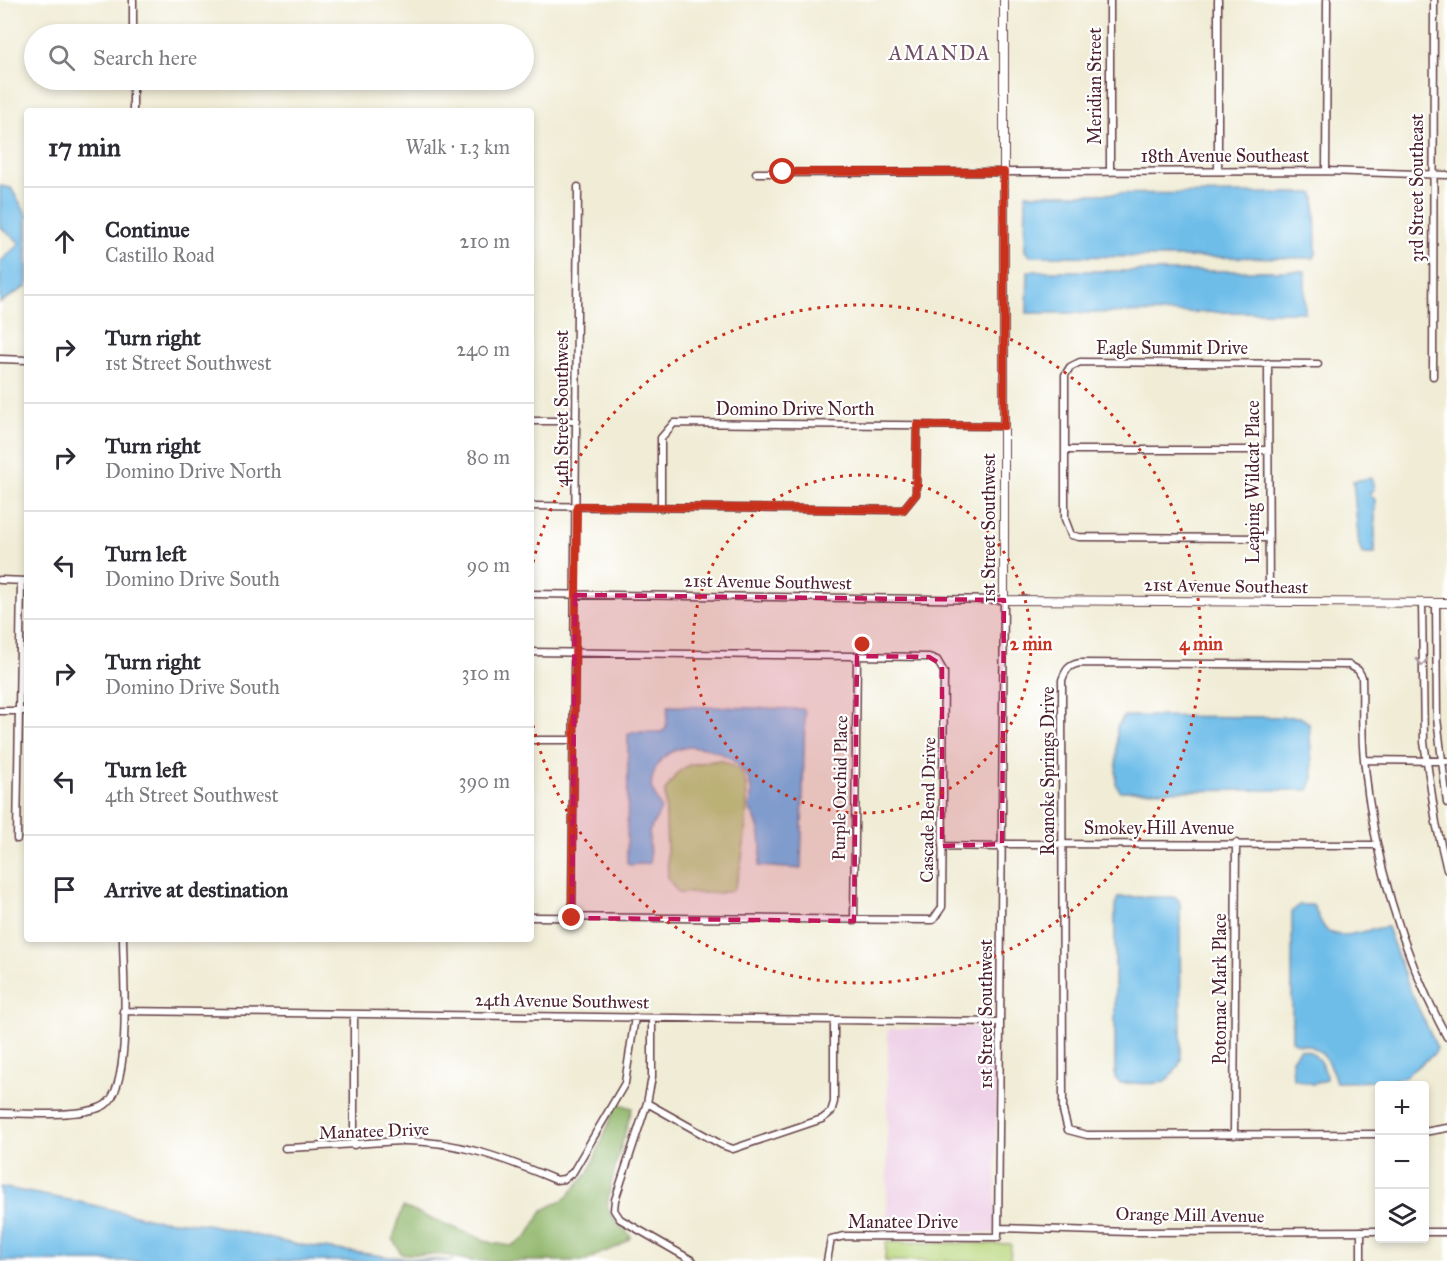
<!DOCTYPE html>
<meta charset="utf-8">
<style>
body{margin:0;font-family:"IM FELL Great Primer",serif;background:#f7f7f7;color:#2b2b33}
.controls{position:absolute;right:18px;bottom:18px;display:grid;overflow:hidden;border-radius:6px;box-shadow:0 3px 9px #0003}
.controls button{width:54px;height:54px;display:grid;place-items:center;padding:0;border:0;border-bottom:2px solid #e1e1e2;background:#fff;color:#2b2b33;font:30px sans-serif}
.stop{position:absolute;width:18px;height:18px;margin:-14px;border:4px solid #c8321e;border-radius:50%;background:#fff}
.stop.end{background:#c8321e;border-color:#fff;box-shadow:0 2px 6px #0008}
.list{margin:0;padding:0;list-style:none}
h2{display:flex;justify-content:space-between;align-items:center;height:78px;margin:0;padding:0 24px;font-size:26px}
h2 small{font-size:20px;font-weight:400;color:#7c7c81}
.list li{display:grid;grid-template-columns:39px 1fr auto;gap:18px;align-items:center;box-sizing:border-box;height:108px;padding:0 24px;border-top:2px solid #e1e1e2}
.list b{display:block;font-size:22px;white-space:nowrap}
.list p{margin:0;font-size:20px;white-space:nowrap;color:#7c7c81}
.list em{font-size:20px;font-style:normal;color:#7c7c81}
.icon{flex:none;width:33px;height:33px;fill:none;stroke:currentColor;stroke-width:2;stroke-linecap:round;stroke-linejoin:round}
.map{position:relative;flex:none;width:1447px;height:1261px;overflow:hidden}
.search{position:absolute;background:#fff;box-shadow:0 3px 9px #0003;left:24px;top:24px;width:510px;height:66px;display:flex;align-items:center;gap:15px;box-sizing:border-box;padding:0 21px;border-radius:33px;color:#7c7c81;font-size:22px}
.panel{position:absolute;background:#fff;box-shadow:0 3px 9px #0003;left:24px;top:108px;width:510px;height:834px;border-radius:6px}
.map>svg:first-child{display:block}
.built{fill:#eed0e7}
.green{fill:#b9d77e;stroke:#827b54;stroke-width:1.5}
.forest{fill:#92b86d;stroke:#6e6c4c;stroke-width:1.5}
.water{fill:#6ebde9;stroke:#5c6e8a;stroke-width:1.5}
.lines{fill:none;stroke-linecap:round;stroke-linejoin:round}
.minor-casing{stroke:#633e44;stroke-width:9}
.tertiary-casing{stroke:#633e44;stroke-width:10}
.minor{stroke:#fff;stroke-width:6}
.tertiary{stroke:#fff;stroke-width:8}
.oneway{stroke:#ae9aa0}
.route{stroke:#c8321e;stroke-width:8}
.marked{fill:#c2185b;fill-opacity:0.2;stroke:#c2185b;stroke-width:4.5;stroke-dasharray:12 8;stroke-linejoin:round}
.ring{fill:none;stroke:#c8321e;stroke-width:3;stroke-dasharray:3 6}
.labels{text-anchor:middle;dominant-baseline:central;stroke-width:4.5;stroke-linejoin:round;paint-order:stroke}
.street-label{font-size:18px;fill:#4a1f2b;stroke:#fff}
.neighbourhood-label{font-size:20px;letter-spacing:1.5px;fill:#6f4d64;stroke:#fff}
.centre{fill:#c8321e;stroke:#fff;stroke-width:3}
.ring-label{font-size:18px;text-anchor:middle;font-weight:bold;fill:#c8321e;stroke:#fff;stroke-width:4.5;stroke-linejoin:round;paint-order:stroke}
</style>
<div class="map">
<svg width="1447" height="1261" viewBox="0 0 1447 1261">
<rect width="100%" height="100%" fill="#fff"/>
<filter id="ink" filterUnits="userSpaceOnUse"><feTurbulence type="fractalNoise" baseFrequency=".0167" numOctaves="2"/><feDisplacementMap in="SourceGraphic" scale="12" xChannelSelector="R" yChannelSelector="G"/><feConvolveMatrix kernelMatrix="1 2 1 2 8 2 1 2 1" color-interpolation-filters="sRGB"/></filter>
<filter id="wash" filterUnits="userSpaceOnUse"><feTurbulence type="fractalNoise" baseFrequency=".008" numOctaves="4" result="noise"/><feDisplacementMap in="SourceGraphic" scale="24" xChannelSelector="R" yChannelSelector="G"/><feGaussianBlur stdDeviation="1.35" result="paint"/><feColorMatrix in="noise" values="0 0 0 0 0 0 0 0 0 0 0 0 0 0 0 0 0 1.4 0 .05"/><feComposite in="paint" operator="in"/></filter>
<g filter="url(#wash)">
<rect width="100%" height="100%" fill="#f0ecd5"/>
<path class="built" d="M997,1026L995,1233L887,1232L888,1029Z"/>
<path class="green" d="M720,760C729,764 739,767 743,776C752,795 743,871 733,890L719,893H678L668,878L665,791L677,773L689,765Z
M886,1242L1011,1244L1010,1261H885Z"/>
<path class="forest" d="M617,1103L632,1108C628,1125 604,1198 608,1209C611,1218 624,1228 631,1237C619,1251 601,1250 587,1261H471L446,1255L401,1254L393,1239L403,1207L492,1243L511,1246L527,1237L543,1210L566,1198L589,1172Z"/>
<path class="water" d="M0,186L11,188L27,215V286L0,303V262L20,243L0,227Z
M1311,193L1314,194L1315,198L1316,254L1313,258L1030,256L1025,251L1026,194Z
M1028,271H1305V312L1027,313Z
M1372,478L1374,490L1369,492L1375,500V554H1362L1359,545L1353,481Z
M668,706L803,709L805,712L801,869L759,866C763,846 761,825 749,808C769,750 656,716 651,787L661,809L649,832L650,863L630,865L627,863L628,734L632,732H661L666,729Z
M1124,716L1300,717L1309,723L1313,778L1308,790L1120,791L1116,784L1117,727Z
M1118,897H1171L1177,898L1180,903L1181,1060C1168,1092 1150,1082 1120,1083L1115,1078V906Z
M1299,905H1313C1317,912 1319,920 1324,927C1336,945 1371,927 1387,927L1410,990L1437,1048L1435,1053L1404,1077L1388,1081L1336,1082C1332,1068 1325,1051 1310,1046C1303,1043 1298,1046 1292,1040V912Z
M1300,1049C1313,1049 1327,1066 1326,1080L1313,1084L1293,1079L1292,1059Z
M0,1187L80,1202L151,1219L207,1224L294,1244L390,1257L453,1261H0Z"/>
</g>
<g filter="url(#ink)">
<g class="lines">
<defs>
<path id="minor" d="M133,0V34
M1110,0V172
M1218,0V171
M133,80V111
M1326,171L1327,0
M756,173L1326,171L1447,175
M0,359L27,360
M1268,363L1269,602
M1433,376L1434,0
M531,421H577
M1065,450H1268
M531,506L903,510L916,494L917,425
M661,508V438L674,423L1004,426
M1268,538L1079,537L1071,535L1065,519V375L1070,367L1080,362L1318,364
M0,580L27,581
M531,594L1004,600L998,1237L845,1236L831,1239L827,1261
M1422,603L1424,742L1436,823L1447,870
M1436,603L1437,718L1447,803
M531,652L929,657L937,660L944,672L942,907L933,920L531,917
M0,711H27
M531,740H573
M1364,760L1447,761
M17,839L21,581
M942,846L996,847L1002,844L1377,845
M572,918L578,187
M854,921L857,656
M123,1011L1000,1022
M652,1018V1077L647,1103L615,1200L614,1210L620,1219L693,1261
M647,1103L722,1145L733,1149L822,1119L831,1112L834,1102V1020
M0,1113C26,1113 84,1118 105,1105C133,1087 123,971 123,939
M1424,1132L1447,1128
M1380,1134L1087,1135L1068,1130L1063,1111L1062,680C1066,669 1069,665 1080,663L1349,665L1358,670L1362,677C1363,704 1361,732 1364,759C1373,855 1401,953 1447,1037
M1234,1135L1236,843
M354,1145V1014
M285,1148C324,1147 362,1143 401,1141C456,1140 506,1159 556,1180L564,1179L573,1172L625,1083L635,1017
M1000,1228L1130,1232L1380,1231
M1361,1231V1261
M1424,1232H1447"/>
<path id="tertiary" d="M1004,0V600L1447,603"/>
</defs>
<use href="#minor" class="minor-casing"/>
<use href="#tertiary" class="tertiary-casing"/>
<use href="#minor" class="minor"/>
<use href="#tertiary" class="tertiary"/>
</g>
<defs><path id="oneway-chevron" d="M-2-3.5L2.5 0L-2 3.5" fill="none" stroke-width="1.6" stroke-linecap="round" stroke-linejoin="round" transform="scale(1.5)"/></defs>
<use class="oneway" href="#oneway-chevron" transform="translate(1422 662) rotate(90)"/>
</g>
<g class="lines" filter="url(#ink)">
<path class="route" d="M572,918L577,506L903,510L916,494L917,425L1004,426V172H783"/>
</g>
<path class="marked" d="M575,595L1004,600L1002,844L942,846V665L929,657L857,656L854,921L572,918Z"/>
<g class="ring">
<circle cx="862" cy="644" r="169"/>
<path d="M531 571A339 339 0 1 1 531 717"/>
</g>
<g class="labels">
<g class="street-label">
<text transform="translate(1095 86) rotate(-90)">Meridian Street</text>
<text x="1225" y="156">18th Avenue Southeast</text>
<text transform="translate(1417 188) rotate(-90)">3rd Street Southeast</text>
<text x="1172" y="348">Eagle Summit Drive</text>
<text transform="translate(562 408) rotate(-90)">4th Street Southwest</text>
<text x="795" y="409">Domino Drive North</text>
<text transform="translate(1253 482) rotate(-90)">Leaping Wildcat Place</text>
<text transform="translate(989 528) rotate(-90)">1st Street Southwest</text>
<text transform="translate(768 582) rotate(1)">21st Avenue Southwest</text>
<text transform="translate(1226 586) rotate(1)">21st Avenue Southeast</text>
<text transform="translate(1048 771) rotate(-90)">Roanoke Springs Drive</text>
<text transform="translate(840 788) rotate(-89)">Purple Orchid Place</text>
<text transform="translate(928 810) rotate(-89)">Cascade Bend Drive</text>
<text x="1159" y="828">Smokey Hill Avenue</text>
<text transform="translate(1220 989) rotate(-90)">Potomac Mark Place</text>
<text transform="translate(562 1001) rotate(1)">24th Avenue Southwest</text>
<text transform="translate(986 1014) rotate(-90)">1st Street Southwest</text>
<text transform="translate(374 1131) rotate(-2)">Manatee Drive</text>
<text transform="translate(1190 1215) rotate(1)">Orange Mill Avenue</text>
<text x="903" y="1222">Manatee Drive</text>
</g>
<g class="neighbourhood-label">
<text x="940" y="53">AMANDA</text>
</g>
</g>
<circle cx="862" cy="644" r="9" class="centre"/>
<g class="ring-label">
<text x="1031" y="650">2 min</text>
<text x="1201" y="650">4 min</text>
</g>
</svg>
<div class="controls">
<button>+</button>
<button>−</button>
<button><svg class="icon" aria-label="layers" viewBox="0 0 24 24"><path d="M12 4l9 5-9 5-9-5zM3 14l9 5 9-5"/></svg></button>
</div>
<div class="stop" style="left:783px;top:172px"></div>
<div class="stop end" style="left:572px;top:918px"></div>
<div class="search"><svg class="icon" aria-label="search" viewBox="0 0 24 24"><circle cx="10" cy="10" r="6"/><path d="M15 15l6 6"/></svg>Search here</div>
<section class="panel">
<h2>17 min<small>Walk · 1.3 km</small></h2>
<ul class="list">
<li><svg class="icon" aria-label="ahead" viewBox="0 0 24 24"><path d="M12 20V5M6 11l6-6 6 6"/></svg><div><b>Continue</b><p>Castillo Road</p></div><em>210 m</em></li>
<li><svg class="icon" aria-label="right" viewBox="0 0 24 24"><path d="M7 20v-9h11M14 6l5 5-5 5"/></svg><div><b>Turn right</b><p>1st Street Southwest</p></div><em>240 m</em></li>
<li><svg class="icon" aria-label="right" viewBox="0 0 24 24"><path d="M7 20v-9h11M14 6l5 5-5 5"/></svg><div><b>Turn right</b><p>Domino Drive North</p></div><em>80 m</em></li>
<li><svg class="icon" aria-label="left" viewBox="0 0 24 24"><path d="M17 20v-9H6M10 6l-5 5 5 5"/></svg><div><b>Turn left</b><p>Domino Drive South</p></div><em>90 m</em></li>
<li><svg class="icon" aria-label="right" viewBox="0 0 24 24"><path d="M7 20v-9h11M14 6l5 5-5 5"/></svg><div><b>Turn right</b><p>Domino Drive South</p></div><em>310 m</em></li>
<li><svg class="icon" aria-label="left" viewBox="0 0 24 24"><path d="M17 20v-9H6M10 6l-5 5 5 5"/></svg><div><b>Turn left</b><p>4th Street Southwest</p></div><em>390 m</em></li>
<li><svg class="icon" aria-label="arrive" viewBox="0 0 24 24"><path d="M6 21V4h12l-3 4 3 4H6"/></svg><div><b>Arrive at destination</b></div></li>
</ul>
</section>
</div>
